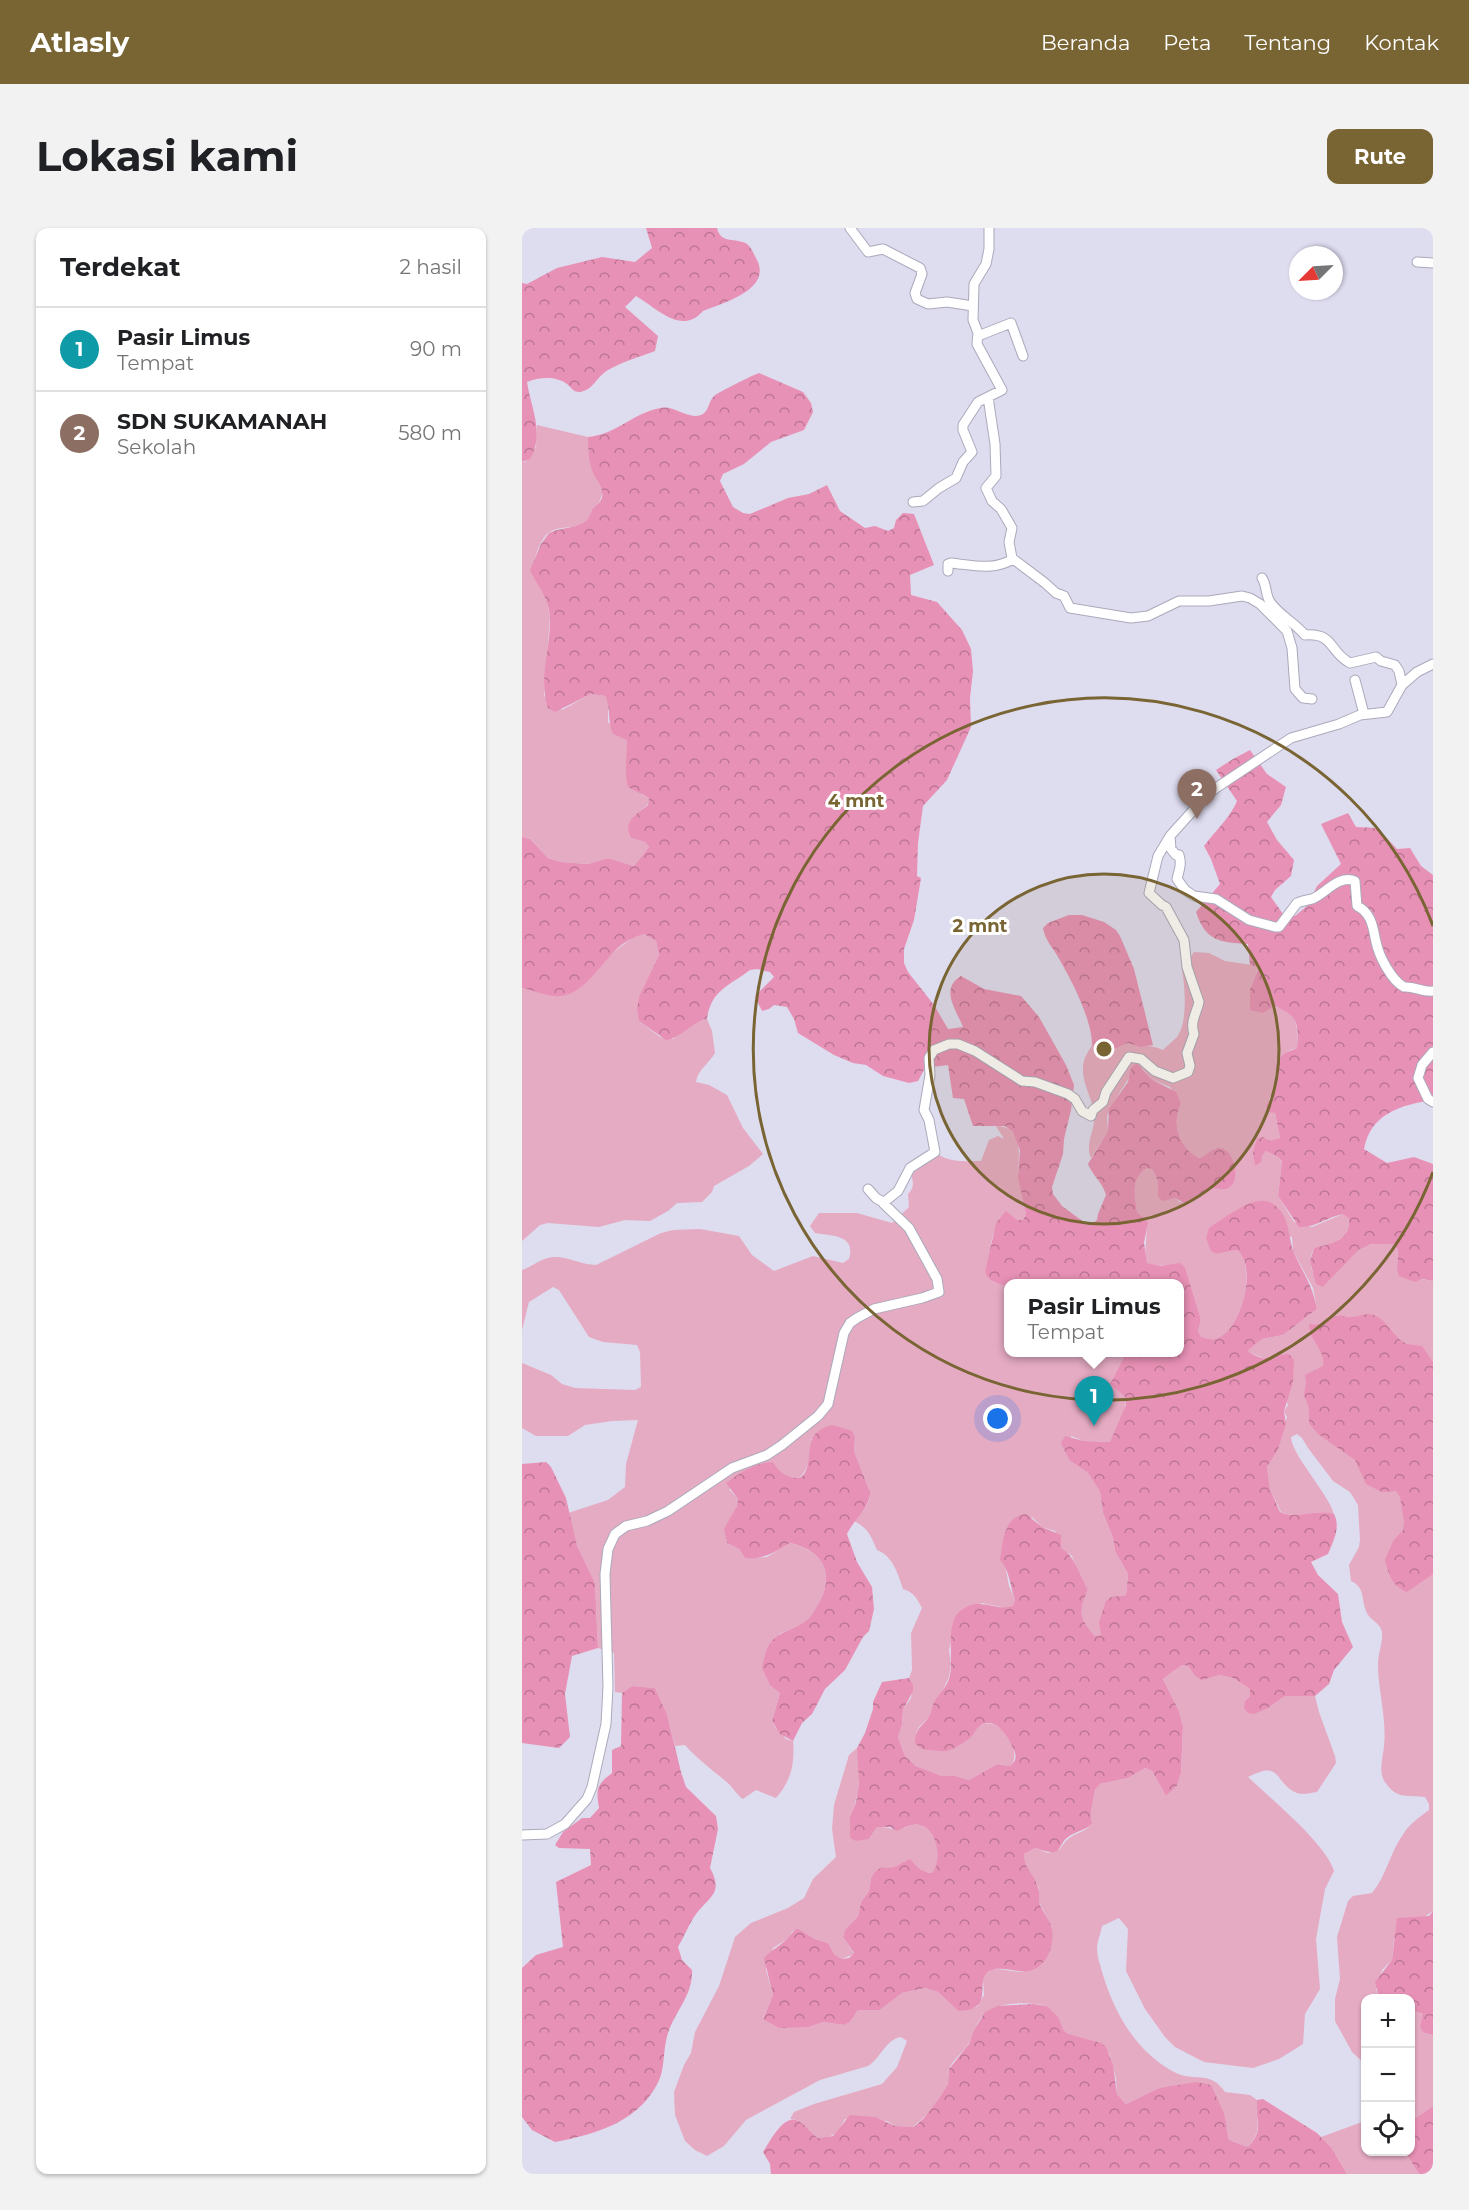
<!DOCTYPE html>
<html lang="id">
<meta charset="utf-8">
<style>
body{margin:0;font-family:Montserrat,sans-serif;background:#f2f2f2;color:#202124}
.controls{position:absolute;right:18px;bottom:18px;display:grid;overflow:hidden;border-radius:12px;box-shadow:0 2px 4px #0004}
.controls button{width:54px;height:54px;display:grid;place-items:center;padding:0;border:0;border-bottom:2px solid #e0e0e0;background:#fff;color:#202124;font:30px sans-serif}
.compass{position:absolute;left:767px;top:18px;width:54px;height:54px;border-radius:50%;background:#fff;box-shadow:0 2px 4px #0004;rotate:246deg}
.you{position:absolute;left:476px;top:1191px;width:21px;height:21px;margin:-15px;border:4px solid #fff;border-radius:50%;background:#1a73e8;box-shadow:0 0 0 9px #1a73e833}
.badge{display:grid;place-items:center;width:39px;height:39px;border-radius:50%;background:#796433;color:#fff;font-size:20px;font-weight:700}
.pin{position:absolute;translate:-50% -50px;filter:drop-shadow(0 2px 3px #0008)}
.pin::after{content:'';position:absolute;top:32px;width:21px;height:18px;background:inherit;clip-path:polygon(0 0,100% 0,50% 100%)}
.popup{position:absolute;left:482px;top:1051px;width:180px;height:78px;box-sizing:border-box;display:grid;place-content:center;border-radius:12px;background:#fff;filter:drop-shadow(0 2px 4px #0005);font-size:20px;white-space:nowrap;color:#757577}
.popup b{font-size:22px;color:#202124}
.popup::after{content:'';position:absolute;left:50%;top:100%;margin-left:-12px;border:12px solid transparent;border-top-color:#fff}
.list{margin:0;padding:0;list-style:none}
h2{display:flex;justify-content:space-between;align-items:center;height:78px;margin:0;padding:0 24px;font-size:26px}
h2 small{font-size:20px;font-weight:400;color:#757577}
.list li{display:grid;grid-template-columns:39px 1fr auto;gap:18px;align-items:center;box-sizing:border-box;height:84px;padding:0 24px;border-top:2px solid #e0e0e0}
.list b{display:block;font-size:22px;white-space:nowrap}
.list p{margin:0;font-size:20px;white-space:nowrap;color:#757577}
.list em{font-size:20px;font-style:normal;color:#757577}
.icon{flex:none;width:33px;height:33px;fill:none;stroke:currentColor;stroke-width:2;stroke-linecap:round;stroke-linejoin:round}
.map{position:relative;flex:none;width:911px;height:1946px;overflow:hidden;border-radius:12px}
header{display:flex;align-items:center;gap:36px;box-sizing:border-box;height:84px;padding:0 30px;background:#796433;color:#fff}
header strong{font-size:28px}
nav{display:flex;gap:33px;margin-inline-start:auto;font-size:21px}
.intro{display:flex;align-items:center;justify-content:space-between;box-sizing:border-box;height:144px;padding:0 36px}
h1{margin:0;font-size:42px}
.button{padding:15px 27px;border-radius:12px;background:#796433;color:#fff;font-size:21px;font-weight:700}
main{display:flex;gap:36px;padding:0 36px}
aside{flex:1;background:#fff;border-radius:12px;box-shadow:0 2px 4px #0004}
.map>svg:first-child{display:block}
.grass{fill:#e5abc3}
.forest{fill:url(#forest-crowns)}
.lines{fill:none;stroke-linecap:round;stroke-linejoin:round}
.minor-casing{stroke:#aba9bb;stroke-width:11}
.minor{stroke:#fff;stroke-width:9}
.ring{fill:none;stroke:#796433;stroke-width:3}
.centre{fill:#796433;stroke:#fff;stroke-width:3}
.ring-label{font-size:18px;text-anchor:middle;font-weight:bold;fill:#796433;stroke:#fff;stroke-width:6;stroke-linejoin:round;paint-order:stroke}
</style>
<header>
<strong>Atlasly</strong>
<nav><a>Beranda</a><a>Peta</a><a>Tentang</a><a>Kontak</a></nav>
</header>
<div class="intro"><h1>Lokasi kami</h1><a class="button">Rute</a></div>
<main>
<aside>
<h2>Terdekat<small>2 hasil</small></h2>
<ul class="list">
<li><span class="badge" style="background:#0f9aa8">1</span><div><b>Pasir Limus</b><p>Tempat</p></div><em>90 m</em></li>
<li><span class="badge" style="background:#8d6e63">2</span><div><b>SDN SUKAMANAH</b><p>Sekolah</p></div><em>580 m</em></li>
</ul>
</aside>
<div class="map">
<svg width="911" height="1946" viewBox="0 0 911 1946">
<defs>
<pattern id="forest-crowns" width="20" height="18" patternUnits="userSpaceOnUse" patternTransform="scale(1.5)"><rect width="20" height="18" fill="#e891b6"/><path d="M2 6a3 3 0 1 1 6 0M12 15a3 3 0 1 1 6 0" fill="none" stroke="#bc7694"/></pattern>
</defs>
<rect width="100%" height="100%" fill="#dedcef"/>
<path class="grass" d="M15,197L66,209C66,235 71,242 81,264L76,277L70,281C65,309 39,292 24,307C16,316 13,331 9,342L24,368L28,389L22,468L40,482L69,466L83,468L86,474V494L105,511V532L120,567L127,570L126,576L114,587L109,610L123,614L127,619L112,638L86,630L66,636L39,634L26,630L8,611L0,609V234H3L14,219Z
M122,706L134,713L137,727L118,766L117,793L138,809L151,811L173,795L185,791L190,803L193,825C188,834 175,843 174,854L187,857L205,867L221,900L241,926L227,938L192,958L190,964L180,974L155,975L146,983L128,993L103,992L77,999L26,995L18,997L0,1013V760L7,761L89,726L110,710Z
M672,724L687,725L703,733L737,738L728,761L730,776C765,779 778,781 775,820C754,824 753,847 752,865L747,871L753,885L758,910L734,918L731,924L740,928L744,923L756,929L760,935L756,968L772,994L790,999L821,986L827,989C828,1014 810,1015 792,1020C784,1035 791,1048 801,1059L837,1022L849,1016H871L876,1020L875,1042L878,1048L911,1053V1683L872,1711L870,1732L860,1742L854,1761L857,1770H844L843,1836L830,1824L813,1793V1771L818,1751L815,1709L826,1673L831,1668L850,1665C865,1647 868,1624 882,1605C888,1595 898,1589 907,1582V1576L903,1569C886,1567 875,1572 863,1554C856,1544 861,1530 862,1518C865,1491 856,1463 856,1436C856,1425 861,1415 860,1404C858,1394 847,1392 844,1383C839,1370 843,1359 829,1353L827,1337L837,1319L838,1312L836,1277L828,1264L811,1253L786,1220L780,1210L775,1206L769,1209C769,1226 806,1265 812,1286C794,1280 776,1292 759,1284L748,1261L745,1239L756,1222L765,1189L762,1183L766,1177L748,1130H741L724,1123L740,1111L761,1107L795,1081L791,1060L771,1023L770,1009L687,1000V1004L695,1026L715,1022L720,1026C730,1047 723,1104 694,1111C689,1112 684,1110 679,1110L676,1103L678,1096V1088L663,1039C646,1033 639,1042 625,1035C619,1017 633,996 615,984C613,966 608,951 625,940L631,942L636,954V968L653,970L658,974C673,973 672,968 684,962C690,959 698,961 704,961L694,920L677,930C657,920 649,896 659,876L648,859L629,851L620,840L609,847L598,864L585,888L586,903L569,930C562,915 575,900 572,884C569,868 560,855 561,839C561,831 566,824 570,817L582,824L606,815C619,819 629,816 641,822C646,817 651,813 655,809C666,795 663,758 660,742Z
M474,898C506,899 494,931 497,952C499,963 502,974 504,986L501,992H494L484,984C465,1007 467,1025 471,1054L486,1058V1124L604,1125L588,1156L604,1170C604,1184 596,1203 588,1214L562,1213L549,1208L548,1233L566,1245L578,1264L581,1285L591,1310L593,1323L606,1346L604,1367L589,1369L584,1372L578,1394L579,1407L573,1408C556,1388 557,1385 566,1361L558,1349L550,1328L539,1320L533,1303L520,1299L510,1289L483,1337L487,1358L493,1372L491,1379L484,1380L460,1375L435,1386L427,1422L429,1435L427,1449L420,1464L413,1474L408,1488L397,1499L394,1505L449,1509C451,1506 454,1501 458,1498C477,1485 503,1524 488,1538L475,1536L447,1552L434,1548H420L394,1538L383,1528L376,1509L380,1497L381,1482L389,1470L391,1456L387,1450L390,1442L389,1405L400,1380C395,1371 392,1364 381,1361C376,1346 371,1328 355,1322C349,1308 346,1300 332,1293C340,1283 349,1278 348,1264L332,1223L333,1209L311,1197L289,1211C289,1235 281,1268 254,1240L207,1261L216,1271C215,1290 201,1291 205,1315L217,1321L223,1330L245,1329L268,1315C301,1323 313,1344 297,1375C293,1382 289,1388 283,1394C276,1399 265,1402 257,1406L258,1465L250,1493L253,1499L264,1511L271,1513C273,1536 269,1553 254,1570L234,1562L221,1571C215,1567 212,1561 207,1556C192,1543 176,1532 163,1517L153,1518L145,1486L133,1460L110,1458L100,1465L93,1464L92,1425L76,1420L73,1355L55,1319L46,1285L86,1272L103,1259L104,1236L116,1192L90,1193L63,1197L46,1208H14L0,1200V1135L29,1147L40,1156L53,1160L113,1162L119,1159L118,1124L115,1117L81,1114L67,1109L37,1062L31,1059L7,1074L0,1102V1042C9,1039 17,1032 26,1030C42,1026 58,1037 74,1037L139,1005L151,1002L178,1001L217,1008L230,1027L252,1043L291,1028L321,1035L327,1031C334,1007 311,1008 293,1005L288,998L297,985H335L370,995L387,979L386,966C392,960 392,955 389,947L414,925C427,935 444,933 459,933L467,912L476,908L482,911Z
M660,1437L666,1438L673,1448L680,1451L697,1447L711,1450L728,1461V1468L723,1473L746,1480L763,1468H793L797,1484L813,1528L814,1535L795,1564C788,1565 781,1567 775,1565C751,1555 761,1531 726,1549C748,1570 804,1616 812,1643L803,1661L794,1711L798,1761L783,1786L781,1816L757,1831L731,1840L682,1834L653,1819L643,1809L623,1781L604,1743L606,1701L597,1690L580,1698C579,1705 575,1713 575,1721C575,1729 579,1739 581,1747C593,1787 616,1826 654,1845C674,1854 688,1842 703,1864L728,1867L735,1872C732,1895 743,1898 726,1919L707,1912L705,1900L650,1859L637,1860L604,1876L595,1866L594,1850L587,1825L546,1806L541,1801L525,1778C508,1774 475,1773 462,1786C454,1794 452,1805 447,1815C442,1824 431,1831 427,1841C426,1845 427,1851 426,1855C422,1871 404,1888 391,1899L373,1898L365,1893L323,1891C314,1907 314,1908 296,1910L275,1892L268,1891L272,1884L292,1876L360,1856L375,1839L385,1813L379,1809C364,1811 359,1830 346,1838L298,1852L224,1892L202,1918L185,1928L173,1922L163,1913L153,1887L152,1864L162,1837L169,1825L173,1804L197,1758L213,1709L229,1695L266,1680L282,1670L291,1651L314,1629L310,1601L312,1577L327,1527L335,1520C339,1544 338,1566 328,1589L347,1611L355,1599C364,1598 371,1603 378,1601C386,1599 393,1594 401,1598C416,1605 421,1633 410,1645L403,1644L383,1633C376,1640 368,1641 359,1639L349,1650L347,1663L339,1674L336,1688L323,1702L321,1709L332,1726L320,1731L313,1727L306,1715L293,1711L275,1700L270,1704L267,1710L251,1720L244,1742L251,1767L241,1790L287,1799L301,1794L322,1797L328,1794L336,1782H358L380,1765L403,1760L416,1764L436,1783L455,1779L462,1767L461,1752L464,1746L470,1742L476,1741L498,1744L512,1741L530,1699L517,1674V1660L514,1654L502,1638V1626L513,1620L526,1625L538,1621C550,1602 557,1609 570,1596L569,1584L573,1562L578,1556L606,1550L623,1540L630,1543L644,1568L655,1558L659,1545L661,1498L657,1483L641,1451Z
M888,1782L901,1786L902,1805L911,1807V1878L889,1893Z
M843,1893L844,1924H883L897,1946H825L809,1919L799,1909Z"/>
<path class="forest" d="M124,0H195C199,17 214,9 225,16C230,20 232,27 235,32C250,62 200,75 181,83C159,108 135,80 114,68L103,79L136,108L133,123C117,129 100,134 86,142C75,148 71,163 57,164C51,164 49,159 45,156C34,148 18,149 5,154C9,180 23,206 8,231L0,234V55L5,56L35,40L80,29L113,34L130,20Z
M237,145L281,164L289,175L291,184L282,202L249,214L222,236L201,246L198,253L211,279L221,285L228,286L266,270L287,266L305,257L318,283L343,300L353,298L366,303L372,300L374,292L381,285L392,286L412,337L388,347L389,367L415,374L440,402L449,421L451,443L448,470L449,499L425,552L401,578L396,615L395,648L399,650L392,692L382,721V735L386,744L412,777L426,801L441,799C435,783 417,761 439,748L462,761L499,768L517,789L544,837L552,857L549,882L542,911L541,926L530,959L531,966L540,978L563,995L570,996L575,992L576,986L584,967C581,955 571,948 566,936L586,903L587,881L606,854L609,840L615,835L629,851L654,864L659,876C649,896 657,920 677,930C683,928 690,920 697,920C711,920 719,949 709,958C704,964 694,959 687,961C679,963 672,972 664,976L653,970L640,973L636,968V954L631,942L625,940C608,951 613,966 615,984L626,994L622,1015L625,1035L638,1038L658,1035L663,1039L678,1088V1096L676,1103L679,1109C684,1110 689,1112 693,1111C720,1105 736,1037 715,1022L695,1026L689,1023L684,1010L687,1000C695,994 703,989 711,984C728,974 746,964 760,985C768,998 767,1013 772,1025C782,1047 790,1056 795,1081L761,1107L740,1111L725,1123C729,1125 735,1129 740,1130C745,1131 758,1126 767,1126L772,1132L771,1154L762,1183L764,1196L756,1222L745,1239L748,1261L758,1284C775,1292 794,1280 812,1286C819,1299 811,1314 806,1326L789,1334L796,1347L816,1366L820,1394L831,1419L812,1442L807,1456L793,1468H763L746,1480L732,1486L726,1485L722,1480L723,1473L728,1468V1461L711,1450L697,1447L680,1452L673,1448L666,1438L660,1437L641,1451L657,1483L661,1498L659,1545L655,1558L644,1568L630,1543L623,1540L606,1550L578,1556L573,1562L569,1584L570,1596C563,1602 556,1603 549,1607C532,1617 545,1631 513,1620L502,1626C502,1642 512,1645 516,1659C518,1664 516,1671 518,1677C521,1684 526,1690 529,1697C534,1712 527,1734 513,1741C498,1748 481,1736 468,1743C450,1753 476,1782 436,1783L416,1764L403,1760L380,1765L358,1782H336L328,1794L322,1797L301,1794L287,1799L257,1800L241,1791L251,1767L242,1730C249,1722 258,1718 265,1711C269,1707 271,1703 275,1700L293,1711L306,1715L313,1727L320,1731L327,1730L332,1725L321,1709L323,1702L336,1688L339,1674L347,1663L349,1650L353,1644L359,1639C374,1642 376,1636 388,1631C395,1639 399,1644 410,1645C421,1632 415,1601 398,1597C390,1595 382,1600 375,1603L368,1599H355L347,1611L334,1613L328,1610V1589L334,1574L337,1555L335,1520L343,1505L351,1481V1474L360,1454L387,1450L391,1456V1463L381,1482L380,1497L376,1509L383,1528L394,1538L420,1548H434L447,1552L475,1536L488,1538C494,1533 495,1529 492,1522C487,1510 474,1487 458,1498C454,1501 452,1506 449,1509C443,1514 435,1519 428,1522C422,1524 416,1523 409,1522C402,1522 398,1521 393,1515C394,1498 400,1500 408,1487C410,1483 410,1478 412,1474C417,1466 424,1460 427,1451C433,1434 422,1396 438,1383C458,1367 473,1384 491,1378L493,1372C488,1359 488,1342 478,1332C481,1315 481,1288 504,1286L520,1299L539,1307V1320C553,1327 557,1348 566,1361C557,1385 556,1388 573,1408L579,1407L577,1394L584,1372L589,1369L604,1367L606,1346L593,1323L591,1310L581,1285L578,1264L566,1245L548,1233L539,1215L543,1208L562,1213L588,1214L604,1177V1170L588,1156L604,1125L658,1124V1056H486V1058C476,1056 467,1054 463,1044L474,995L484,983L495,992H501L504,986L496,950L498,922L491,904L483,898H451L442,871L431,870L426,837L403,840L396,853L387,855L361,848L344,837L331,835L312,827L276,805L272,791L265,779L252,777L247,781L240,783L233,768L252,749L248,744L235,741L228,742C207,758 189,762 185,791C169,794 160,810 144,812L117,793L115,780L118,766L137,727L134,713L122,706C113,709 105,712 97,719C78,735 61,771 32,768C21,767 11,762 0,760V609L8,611L26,630L39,634L66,636L86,630L112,638L127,619L123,614L109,610C100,593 114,587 126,577L127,570L106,559C102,542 105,529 105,512L91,506C85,492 89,479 83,468L69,466L33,484L26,480C16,450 29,420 28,389C26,367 16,360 8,342L19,316L27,305C43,297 66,303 70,281C92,266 73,255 69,239C66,229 66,219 66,209C96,206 110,185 139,180C152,177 166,192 179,187C187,184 186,174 192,168C195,165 233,146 237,145Z
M728,522L745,546L764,559L759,577L745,594L755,612L772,632L769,648L753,662L749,669L761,686L773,688L785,678L795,658L819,636L799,596L826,585L834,599L855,600L875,621L888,620L899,638L911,647V872C879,877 849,885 842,921L865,935L892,929L911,936V1053L900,1051L893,1054L877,1048L875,1042L876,1021L871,1016H849L837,1022L801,1059L794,1056L788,1033L792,1020C810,1015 828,1014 827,990L821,986C805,989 793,1000 777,999L756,968L760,934L756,929L744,923L740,928L739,934L733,938L731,924L735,911L741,909L747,913L758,910L753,885L746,884L744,878L752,865L753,851L758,830L763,825L775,820C777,796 776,787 752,778L741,785L728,782V761L737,739L728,737L726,716C698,714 684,714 674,684L698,656L689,631L682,618C693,603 708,590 715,573L694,542L711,531Z
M547,687H560L582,694L594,702L598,708L612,741L631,817L618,819L606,815L582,825L570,817C570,791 549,751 536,729C530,718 523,712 521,700L526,695Z
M845,1086C864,1086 869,1109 885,1116C889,1117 895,1117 900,1118L911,1134V1346L885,1364C870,1358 867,1347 863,1332L871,1313L881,1302L882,1294L878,1269L874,1263L860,1264L844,1256L833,1232L796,1206L787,1195V1180L782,1167L784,1154L783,1147L801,1138C804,1122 787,1113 787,1096C803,1099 802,1091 815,1088C822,1086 818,1088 825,1089C831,1090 839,1087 845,1086Z
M311,1197L330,1203L333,1209L332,1223L348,1264C349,1279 332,1291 325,1306L335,1334L350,1359L352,1381L347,1403L341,1409L323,1442L303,1461L290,1486L280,1495L271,1513L258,1506L250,1493L258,1465L248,1457L240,1440C242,1431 244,1420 249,1414C258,1403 270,1402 281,1395C289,1390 293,1381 298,1373C313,1343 299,1322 268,1315C253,1324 241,1332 223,1330L217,1321L205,1315L202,1301L215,1278L216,1271L204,1255C219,1244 232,1235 251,1234C255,1241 260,1246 268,1249C292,1257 284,1220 291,1209C296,1202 303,1198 311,1197Z
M24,1234L29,1239L44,1270L55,1318L73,1355L76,1420L50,1428L43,1466L48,1509L37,1520L0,1515V1236Z
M110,1458L133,1460L145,1486L159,1544L164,1559L194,1588L196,1601L188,1640C203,1667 185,1669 172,1689C166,1698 162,1709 156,1719L160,1732L170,1742C171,1767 154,1782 146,1805C141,1820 143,1836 138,1850C120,1893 75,1906 33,1914L10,1902L0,1889V1740L14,1727L41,1719L34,1654L69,1637L68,1621L37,1620L33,1617L41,1604L60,1590H68L77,1580C74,1562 74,1557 90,1545V1522L99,1518L100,1465Z
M911,1683V1807L902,1805L898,1799L901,1786L889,1782L888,1770H857L853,1754L870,1732L875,1690L907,1688Z
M511,1776L525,1778L536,1789L541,1801L546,1806L579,1815L584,1819L591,1837L595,1866L604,1876L637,1860L675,1854L689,1857L702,1885L707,1912L726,1919C744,1899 732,1894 735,1872L741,1871L795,1905L809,1919L825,1946H249L248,1936L241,1924C248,1914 262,1883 278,1894C284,1898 289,1905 296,1910L311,1908L328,1887L353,1889L373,1898L392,1899L402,1890L419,1868L426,1856L427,1841L447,1816L452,1802L463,1784L475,1778Z
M911,1878V1946H897L883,1924H888L889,1893Z"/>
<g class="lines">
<defs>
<path id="minor" d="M328,0L346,24L361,21L398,40L400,46L393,65L395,71L406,76L425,74L451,78
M895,34L911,35
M456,108L489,95L501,128
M466,169L473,216L474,248L464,260L470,273L479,281L490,300L487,314L490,330L523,355L534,365L542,368L548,380L609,390L626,388L657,373H687L720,368L728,370L738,376L765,403L770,420L773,461L781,470L790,471
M391,274L401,273L417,260L434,250L441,234L450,224L441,202V197L456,174L480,162L455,116L456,105L451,92L452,56L464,36L467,21V0
M426,343V336L429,335C450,337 472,343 491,331
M740,350C745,357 743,366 748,374C757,387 772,394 783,407C813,405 806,423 828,435L854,429L859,433L873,437L877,443L880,457
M833,452L842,486
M648,608L649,621L654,627H657C660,637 657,642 655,651L663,662L672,668L694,671L727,692L753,699H757L775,675C780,673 785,672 790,671C803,666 817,646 833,653L835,678C850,685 851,700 854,714C857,728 869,752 882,759C892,758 902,765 911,763
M911,824L900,837L896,850L906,871L911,874
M346,961L354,970L361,974
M0,1607L25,1606L43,1596L65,1571L70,1559L84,1496L86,1459L83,1346L86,1321L93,1306L104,1298L125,1293L146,1283L210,1240L245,1227L260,1217L296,1188L306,1176L322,1105L328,1095L335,1090L352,1081L400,1070L417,1064L415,1051L387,1000L361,975L376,963L388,940L413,924L407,892L402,882L408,847L407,830L412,822L427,816H436L453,823L500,853L513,854L546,866L553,871L560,883L569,888L571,882L581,874L584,864L607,829L619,831L633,843L651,850L666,844L668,838L665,825L672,806C668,793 674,787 677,774L665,739L662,712L644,679L640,677L627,665L636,628L648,608L684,568L694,560L769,510L817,496L838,487L865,484L880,457L895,444L911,436"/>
</defs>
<use href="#minor" class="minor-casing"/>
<use href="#minor" class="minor"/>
</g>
<circle cx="582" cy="821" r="175" fill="#796433" fill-opacity=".12"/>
<g class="ring">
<circle cx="582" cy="821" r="175"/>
<path d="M911 944A351 351 0 1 1 911 698"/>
</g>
<circle cx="582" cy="821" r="9" class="centre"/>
<g class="ring-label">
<text x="334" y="579">4 mnt</text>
<text x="458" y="704">2 mnt</text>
</g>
</svg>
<div class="controls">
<button>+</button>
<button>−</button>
<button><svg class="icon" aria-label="locate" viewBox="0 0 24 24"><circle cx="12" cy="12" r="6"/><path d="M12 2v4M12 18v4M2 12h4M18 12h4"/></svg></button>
</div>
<svg class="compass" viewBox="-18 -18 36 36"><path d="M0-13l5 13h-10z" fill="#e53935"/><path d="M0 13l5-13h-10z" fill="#757577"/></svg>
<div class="you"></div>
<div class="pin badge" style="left:572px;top:1198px;background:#0f9aa8">1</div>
<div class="popup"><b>Pasir Limus</b>Tempat</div>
<div class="pin badge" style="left:675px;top:591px;background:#8d6e63">2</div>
</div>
</main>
